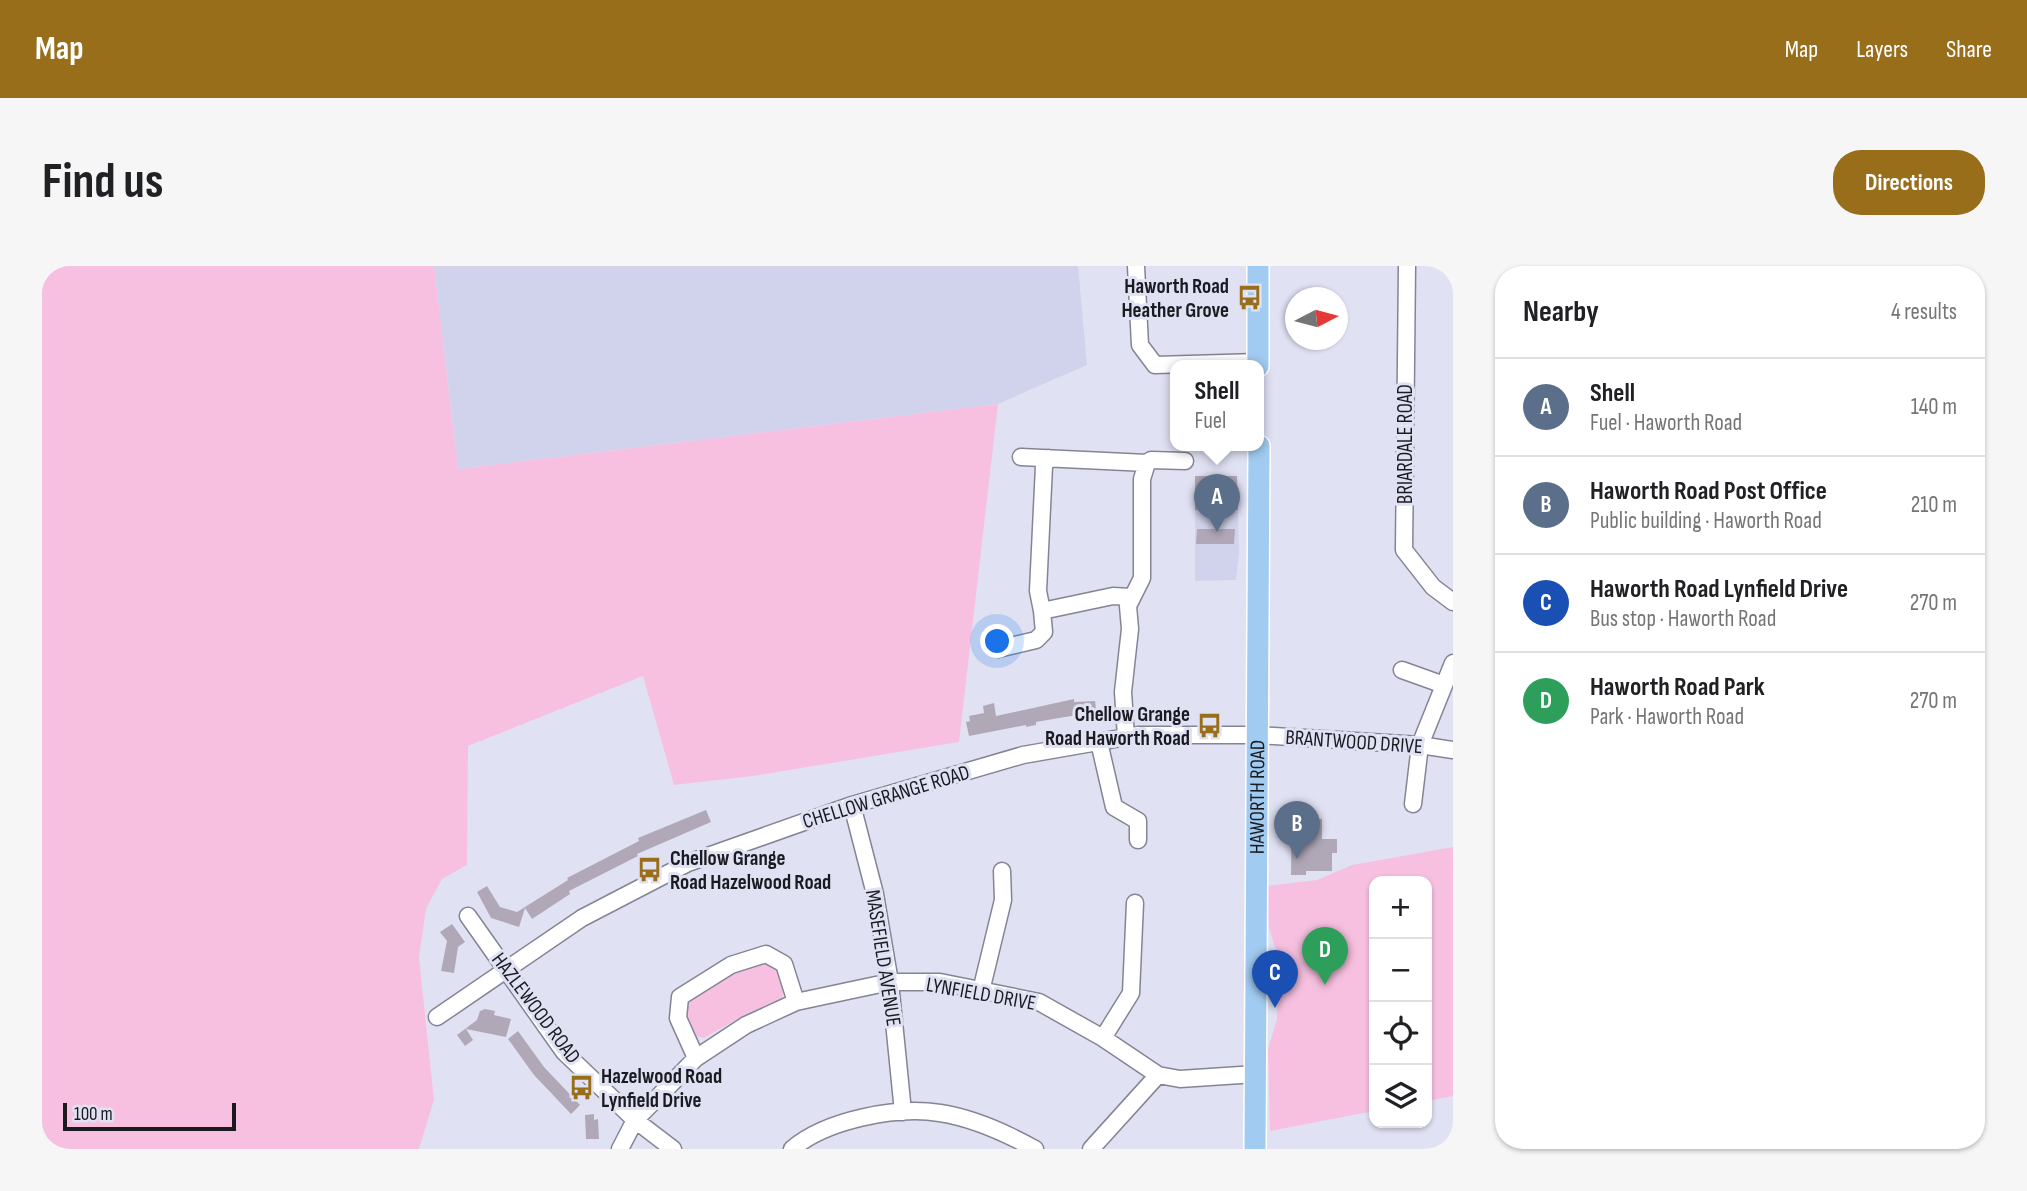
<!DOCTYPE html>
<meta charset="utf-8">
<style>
body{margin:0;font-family:"Sofia Sans Condensed",sans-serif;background:#f6f6f6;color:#202124}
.controls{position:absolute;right:21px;bottom:21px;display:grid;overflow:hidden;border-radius:14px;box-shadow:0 2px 5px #0004}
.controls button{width:63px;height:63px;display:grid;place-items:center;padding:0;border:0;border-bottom:2px solid #e0e0e0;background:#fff;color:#202124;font:35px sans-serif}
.compass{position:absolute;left:1243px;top:21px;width:63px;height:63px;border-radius:50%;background:#fff;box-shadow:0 2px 5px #0004;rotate:84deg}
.scale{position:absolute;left:21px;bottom:18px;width:173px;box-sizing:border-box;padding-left:7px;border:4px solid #1a1b21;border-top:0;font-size:19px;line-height:24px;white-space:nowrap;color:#1a1b21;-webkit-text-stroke:5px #e0e2f4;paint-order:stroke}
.you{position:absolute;left:956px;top:376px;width:24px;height:24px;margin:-18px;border:5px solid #fff;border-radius:50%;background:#1a73e8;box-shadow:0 0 0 10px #1a73e833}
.badge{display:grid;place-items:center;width:46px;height:46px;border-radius:50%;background:#986e1b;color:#fff;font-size:23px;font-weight:700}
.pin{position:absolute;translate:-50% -58px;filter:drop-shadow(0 2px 4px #0008)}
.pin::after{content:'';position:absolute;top:37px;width:24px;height:21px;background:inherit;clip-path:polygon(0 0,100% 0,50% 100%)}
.popup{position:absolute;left:1128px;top:94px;width:94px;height:91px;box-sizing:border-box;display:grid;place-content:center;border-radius:14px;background:#fff;filter:drop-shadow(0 2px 5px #0005);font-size:23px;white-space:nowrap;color:#757577}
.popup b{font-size:26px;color:#202124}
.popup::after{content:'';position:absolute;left:50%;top:100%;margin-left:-14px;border:14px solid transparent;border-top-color:#fff}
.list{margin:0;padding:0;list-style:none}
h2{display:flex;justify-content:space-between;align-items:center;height:91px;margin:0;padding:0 28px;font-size:30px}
h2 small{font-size:23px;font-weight:400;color:#757577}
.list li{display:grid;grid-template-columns:46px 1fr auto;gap:21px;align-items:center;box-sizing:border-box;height:98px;padding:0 28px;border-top:2px solid #e0e0e0}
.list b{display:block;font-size:26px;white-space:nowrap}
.list p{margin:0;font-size:23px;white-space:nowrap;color:#757577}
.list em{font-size:23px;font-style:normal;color:#757577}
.icon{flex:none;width:38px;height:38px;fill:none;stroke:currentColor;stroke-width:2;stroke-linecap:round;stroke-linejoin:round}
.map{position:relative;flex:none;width:1411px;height:883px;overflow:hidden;border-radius:28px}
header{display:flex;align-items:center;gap:42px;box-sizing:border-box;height:98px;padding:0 35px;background:#986e1b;color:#fff}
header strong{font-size:33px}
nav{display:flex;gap:38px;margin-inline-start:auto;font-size:24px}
.intro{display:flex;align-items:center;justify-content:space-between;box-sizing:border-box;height:168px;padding:0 42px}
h1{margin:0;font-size:49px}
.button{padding:18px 32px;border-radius:28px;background:#986e1b;color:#fff;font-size:24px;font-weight:700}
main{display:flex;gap:42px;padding:0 42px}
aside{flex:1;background:#fff;border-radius:28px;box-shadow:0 2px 5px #0004}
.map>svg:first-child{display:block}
.built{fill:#d0d3eb}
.green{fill:#f8c0e0}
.building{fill:#b1a8b7}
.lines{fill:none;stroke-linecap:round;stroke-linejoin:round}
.minor-casing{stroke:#838594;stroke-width:19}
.major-casing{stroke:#fff;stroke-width:24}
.minor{stroke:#fff;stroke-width:16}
.major{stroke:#a2cbf1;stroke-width:21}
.labels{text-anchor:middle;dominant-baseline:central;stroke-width:6;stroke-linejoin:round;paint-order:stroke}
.poi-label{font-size:21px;font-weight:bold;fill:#1a1b21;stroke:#e0e2f4;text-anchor:end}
.street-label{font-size:21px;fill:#1a1b21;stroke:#e0e2f4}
</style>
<header>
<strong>Map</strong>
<nav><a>Map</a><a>Layers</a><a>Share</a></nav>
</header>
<div class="intro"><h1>Find us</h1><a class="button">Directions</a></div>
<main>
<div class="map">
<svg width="1411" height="883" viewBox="0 0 1411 883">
<rect width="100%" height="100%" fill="#e0e2f4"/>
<path class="built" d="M392,0H1036L1045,99L956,138L416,203Z
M1153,210H1195L1197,287L1194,314L1153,315Z"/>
<path class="green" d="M0,0H392L416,203L956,138L917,476L711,510L632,519L601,410L426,480L425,599L400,613L384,643L377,691L392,834L377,883H0Z
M1411,581V830L1385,835V615H1332V845L1228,865L1226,783L1235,753L1234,684L1227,662L1224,620L1275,614L1310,599Z
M722,694L737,703L742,718L740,733L704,748L662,772L649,769L640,750L642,734L691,705Z"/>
<path class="building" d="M1153,210H1195L1196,244H1153Z
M1155,263H1193L1192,278H1154Z
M1032,433V436L1053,435L1055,450L1044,451V448L1023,451L994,456V459L984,461V459L927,470L924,456L928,455L927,450L942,447L941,440L952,437L954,450Z
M1250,541H1261V553H1280V573H1295V587H1290V605H1264V609H1249Z
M664,544L669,556L595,588L596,590L527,625L528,628L490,653L483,642L477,661L449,652L435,626L445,620L458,641L475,646L526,614L525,612L597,575L596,572Z
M410,658L423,676L416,681L412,707L399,705L405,675L398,666Z
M443,743L453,745L452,749L469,753L464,771L424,763L431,774L423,780L415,769L435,754L438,745Z
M476,765L502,801L538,839L529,848L492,809L466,773Z
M552,848V854L556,853L557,873H544L543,849Z"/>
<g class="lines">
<defs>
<path id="minor" d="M1094,0L1098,79L1113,99L1216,96
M1365,0L1362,284L1391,321L1411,336
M979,191L1105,197L1100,213V312L1086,340L1088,363L1081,426L1084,471
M1006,192L1002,200L996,325L1000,345L1071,330L1089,331
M1105,197L1109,194L1143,195
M956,383L994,374L1002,366L1000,345
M1360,404L1402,419
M1057,476L1072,541L1096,555V574
M1371,538L1378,479L1411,397
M810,539L833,628L848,716L861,846
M426,650L522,786L593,854L631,883
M939,725L961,634L960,605
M395,751L540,652L646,597L810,539L981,489L1096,469H1214L1378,479L1411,484
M1061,772L1089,727L1093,637
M654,792L636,752L638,731L689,699L724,688L742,698L754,736
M578,883L593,854L625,822L654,792L704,759L754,736L848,716H898L997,736L1061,772L1116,809L1138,813L1214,808
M750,883C784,854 854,840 898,847C931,852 964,867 993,883
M1049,883L1116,809"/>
<g id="major">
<path d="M1216,0V100"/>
<path id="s1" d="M1213,883L1217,180"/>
</g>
</defs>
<use href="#minor" class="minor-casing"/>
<use href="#major" class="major-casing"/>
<use href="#minor" class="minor"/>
<use href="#major" class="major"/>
</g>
<defs>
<symbol id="bus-bare" viewBox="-9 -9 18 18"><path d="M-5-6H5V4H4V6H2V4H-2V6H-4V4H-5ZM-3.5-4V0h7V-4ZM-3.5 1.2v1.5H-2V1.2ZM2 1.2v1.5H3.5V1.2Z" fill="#986e1b" stroke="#e0e2f4" stroke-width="2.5" paint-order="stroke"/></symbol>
</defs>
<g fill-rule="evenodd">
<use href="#bus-bare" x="1190" y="14" width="35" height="35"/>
<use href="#bus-bare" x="1150" y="442" width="35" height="35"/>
<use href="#bus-bare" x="590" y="586" width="35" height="35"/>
<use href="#bus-bare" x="522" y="804" width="35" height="35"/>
</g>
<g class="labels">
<g class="poi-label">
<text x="1187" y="20">Haworth Road<tspan x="1187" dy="24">Heather Grove</tspan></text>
<text x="1148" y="448">Chellow Grange<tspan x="1148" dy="24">Road Haworth Road</tspan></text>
<text x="628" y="592" text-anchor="start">Chellow Grange<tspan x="628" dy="24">Road Hazelwood Road</tspan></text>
<text x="559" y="810" text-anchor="start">Hazelwood Road<tspan x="559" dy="24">Lynfield Drive</tspan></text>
</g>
<g class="street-label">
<text transform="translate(1363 178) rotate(-90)">BRIARDALE ROAD</text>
<text transform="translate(1312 476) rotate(4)">BRANTWOOD DRIVE</text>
<text transform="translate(844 531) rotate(-17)">CHELLOW GRANGE ROAD</text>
<text stroke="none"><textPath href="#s1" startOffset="352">HAWORTH ROAD</textPath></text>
<text transform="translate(841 692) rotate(81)">MASEFIELD AVENUE</text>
<text transform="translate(939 728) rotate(10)">LYNFIELD DRIVE</text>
<text transform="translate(494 742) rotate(53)">HAZLEWOOD ROAD</text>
</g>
</g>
</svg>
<div class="controls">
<button>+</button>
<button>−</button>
<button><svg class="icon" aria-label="locate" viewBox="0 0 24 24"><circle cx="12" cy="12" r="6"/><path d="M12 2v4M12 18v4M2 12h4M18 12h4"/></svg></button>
<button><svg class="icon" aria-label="layers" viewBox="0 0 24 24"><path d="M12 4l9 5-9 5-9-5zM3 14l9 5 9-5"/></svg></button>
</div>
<svg class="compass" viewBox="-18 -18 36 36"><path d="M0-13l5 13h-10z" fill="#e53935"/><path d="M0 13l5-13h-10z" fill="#757577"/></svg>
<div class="scale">100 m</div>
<div class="you"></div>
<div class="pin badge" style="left:1175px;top:266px;background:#5c6f8a">A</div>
<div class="popup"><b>Shell</b>Fuel</div>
<div class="pin badge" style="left:1255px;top:593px;background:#5c6f8a">B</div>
<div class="pin badge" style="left:1233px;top:742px;background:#1a4fb4">C</div>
<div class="pin badge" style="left:1283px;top:719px;background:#2e9e5b">D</div>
</div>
<aside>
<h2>Nearby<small>4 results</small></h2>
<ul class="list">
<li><span class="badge" style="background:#5c6f8a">A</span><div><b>Shell</b><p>Fuel · Haworth Road</p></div><em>140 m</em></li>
<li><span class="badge" style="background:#5c6f8a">B</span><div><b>Haworth Road Post Office</b><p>Public building · Haworth Road</p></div><em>210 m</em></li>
<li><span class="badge" style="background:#1a4fb4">C</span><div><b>Haworth Road Lynfield Drive</b><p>Bus stop · Haworth Road</p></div><em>270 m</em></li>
<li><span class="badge" style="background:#2e9e5b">D</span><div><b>Haworth Road Park</b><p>Park · Haworth Road</p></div><em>270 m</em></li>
</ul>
</aside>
</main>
